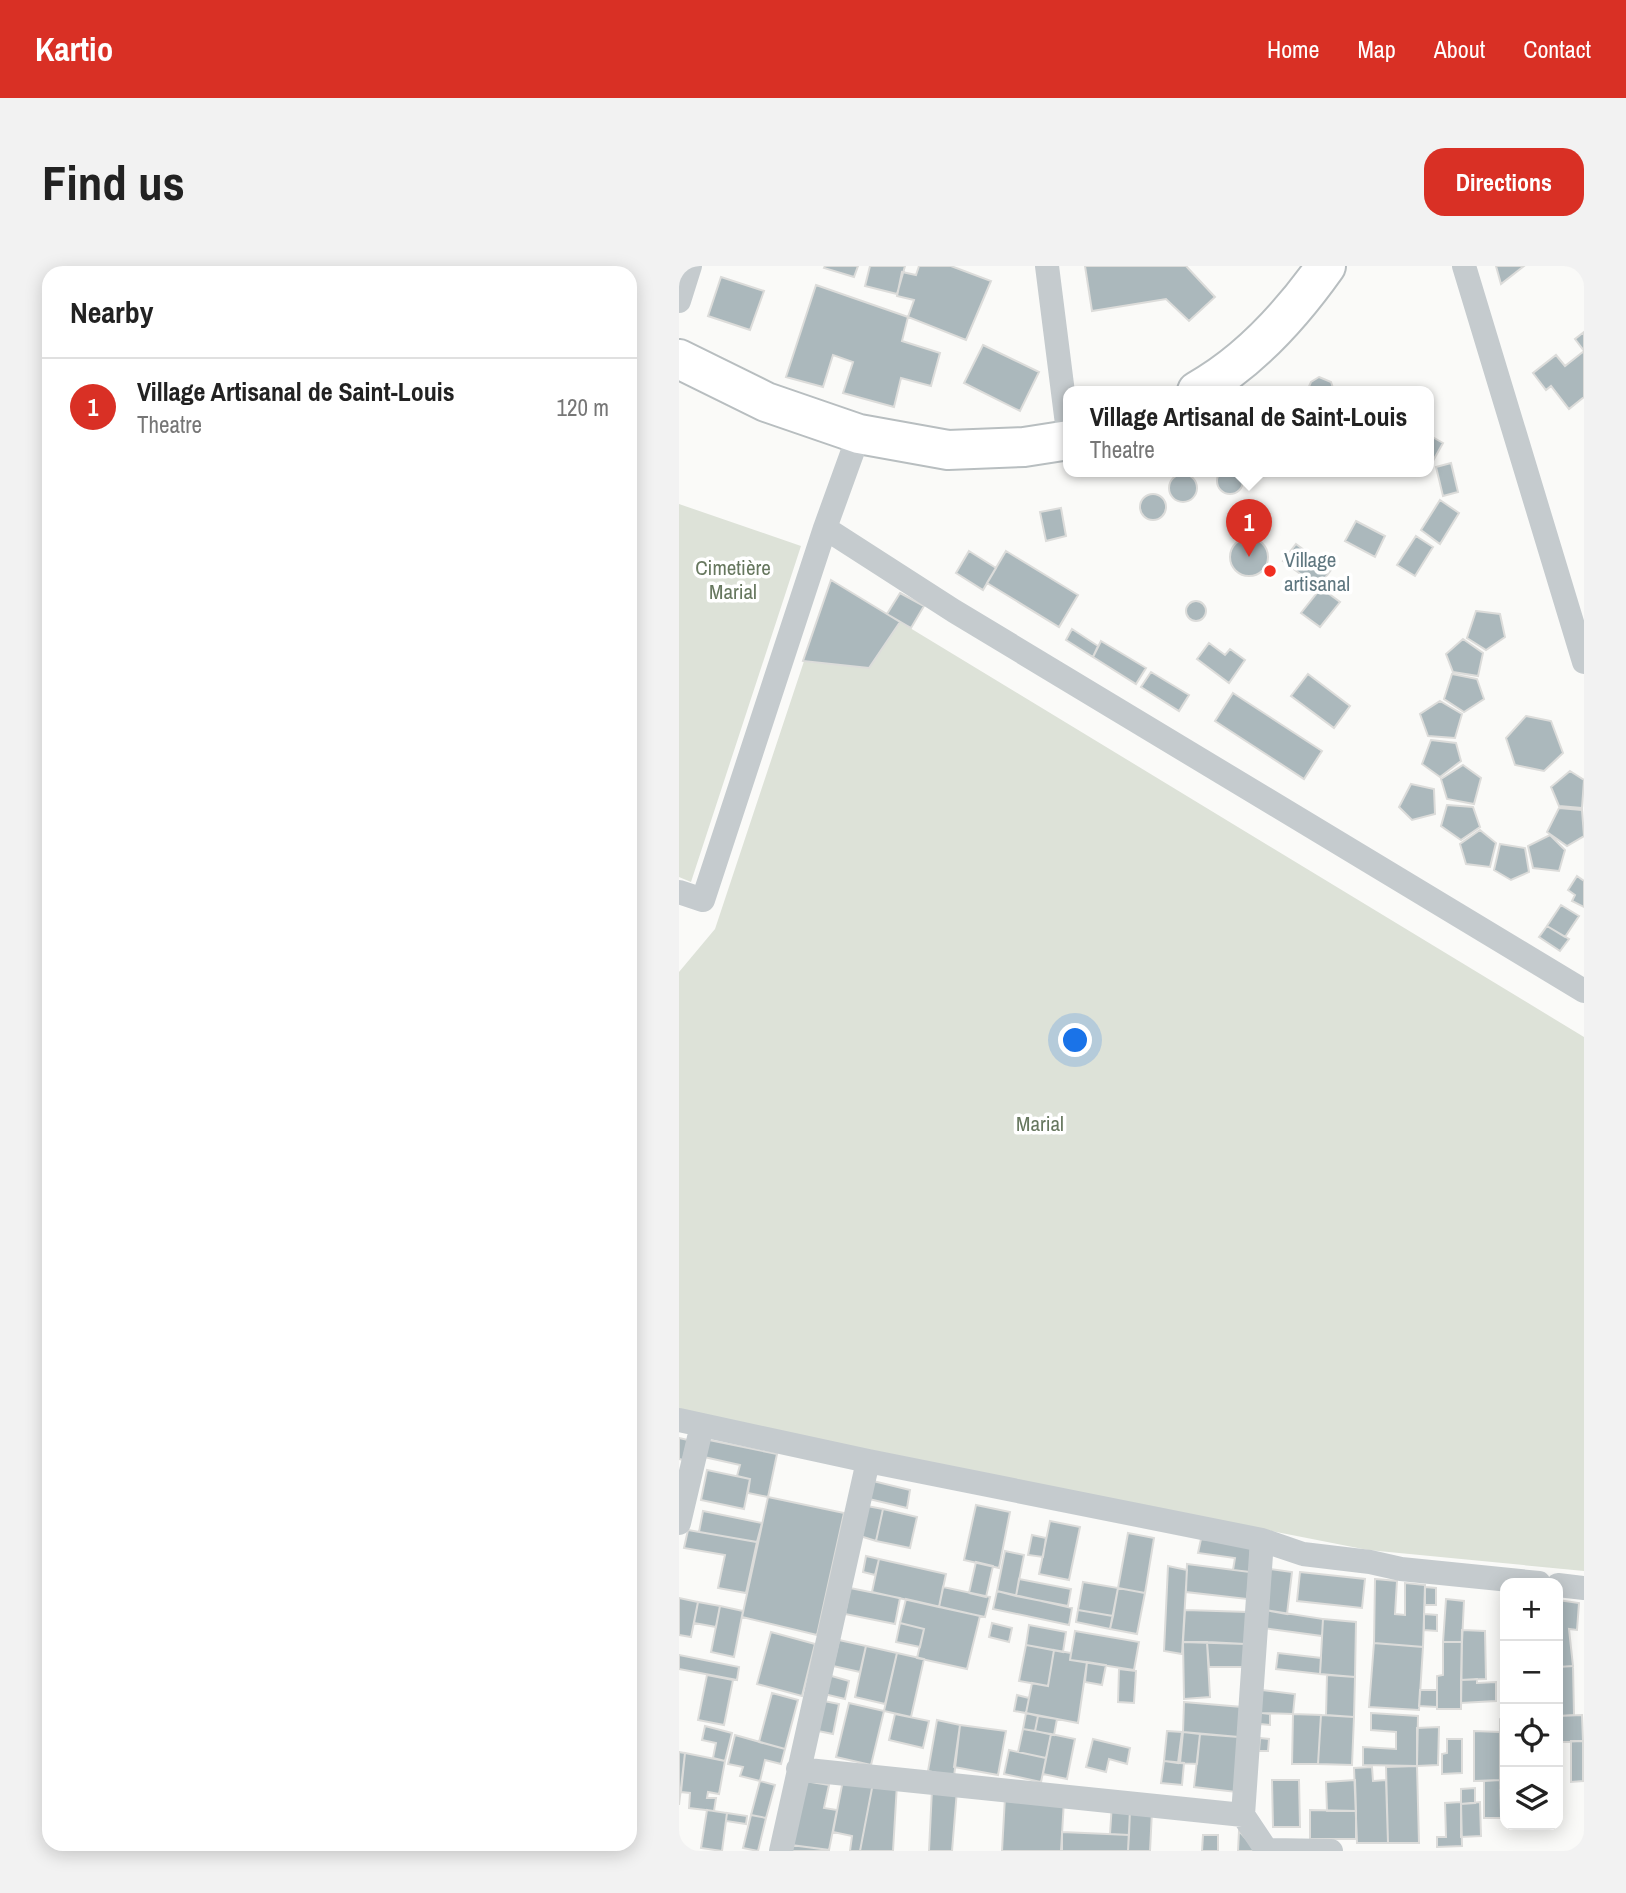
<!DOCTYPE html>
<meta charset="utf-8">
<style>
body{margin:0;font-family:"Archivo Narrow",sans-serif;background:#f2f2f2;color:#222}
.controls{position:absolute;right:21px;bottom:21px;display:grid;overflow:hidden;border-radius:14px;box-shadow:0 4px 18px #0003}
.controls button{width:63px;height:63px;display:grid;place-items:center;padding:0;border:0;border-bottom:2px solid #e0e0e0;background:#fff;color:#222;font:35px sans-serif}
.you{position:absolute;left:397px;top:775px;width:24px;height:24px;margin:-18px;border:5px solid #fff;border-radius:50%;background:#1a73e8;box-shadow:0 0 0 10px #1a73e833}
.badge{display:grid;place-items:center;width:46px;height:46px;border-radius:50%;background:#d93025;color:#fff;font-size:23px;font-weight:700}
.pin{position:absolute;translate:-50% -58px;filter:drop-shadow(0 2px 4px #0008)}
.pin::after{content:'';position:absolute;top:37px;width:24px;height:21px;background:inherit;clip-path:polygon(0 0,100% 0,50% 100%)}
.popup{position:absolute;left:384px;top:120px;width:371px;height:91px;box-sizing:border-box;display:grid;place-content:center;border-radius:14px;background:#fff;filter:drop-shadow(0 2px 5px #0005);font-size:23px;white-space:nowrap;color:#767676}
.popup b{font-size:26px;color:#222}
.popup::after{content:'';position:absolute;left:50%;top:100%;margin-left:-14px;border:14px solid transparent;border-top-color:#fff}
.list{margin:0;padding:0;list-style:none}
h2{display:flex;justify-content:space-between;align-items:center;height:91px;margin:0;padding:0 28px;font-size:30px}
h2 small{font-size:23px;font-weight:400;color:#767676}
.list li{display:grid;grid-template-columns:46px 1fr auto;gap:21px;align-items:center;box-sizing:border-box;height:98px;padding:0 28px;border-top:2px solid #e0e0e0}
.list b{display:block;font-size:26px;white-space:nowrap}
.list p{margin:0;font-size:23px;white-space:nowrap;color:#767676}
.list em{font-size:23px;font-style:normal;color:#767676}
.icon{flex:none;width:38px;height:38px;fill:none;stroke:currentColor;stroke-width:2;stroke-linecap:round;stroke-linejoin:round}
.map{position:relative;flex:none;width:905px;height:1585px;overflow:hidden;border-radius:21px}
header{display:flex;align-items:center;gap:42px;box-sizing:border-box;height:98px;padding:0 35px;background:#d93025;color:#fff}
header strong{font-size:33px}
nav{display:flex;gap:38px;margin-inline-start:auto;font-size:24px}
.intro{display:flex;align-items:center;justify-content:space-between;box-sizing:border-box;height:168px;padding:0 42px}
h1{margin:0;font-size:49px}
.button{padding:18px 32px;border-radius:21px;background:#d93025;color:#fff;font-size:24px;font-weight:700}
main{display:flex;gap:42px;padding:0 42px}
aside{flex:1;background:#fff;border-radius:21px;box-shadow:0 4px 18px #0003}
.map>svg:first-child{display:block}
.green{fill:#dde2d8}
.building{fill:#abb8bc;stroke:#dcdcda;stroke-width:2}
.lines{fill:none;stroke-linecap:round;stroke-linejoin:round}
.trunk-casing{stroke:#b8bec0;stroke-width:42}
.minor{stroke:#c5cbce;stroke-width:24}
.trunk{stroke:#fff;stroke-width:38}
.poi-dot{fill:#f12e20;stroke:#fff;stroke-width:2.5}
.labels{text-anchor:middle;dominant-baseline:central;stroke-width:7;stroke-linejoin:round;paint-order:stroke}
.poi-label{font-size:21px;fill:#5e767f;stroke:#fff;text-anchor:start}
.park-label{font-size:21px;fill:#66775e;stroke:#fff}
</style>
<header>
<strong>Kartio</strong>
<nav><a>Home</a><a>Map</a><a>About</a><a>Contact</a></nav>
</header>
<div class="intro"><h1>Find us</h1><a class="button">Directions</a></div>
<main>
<aside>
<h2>Nearby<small></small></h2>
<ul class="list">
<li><span class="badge">1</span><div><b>Village Artisanal de Saint-Louis</b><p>Theatre</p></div><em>120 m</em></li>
</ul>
</aside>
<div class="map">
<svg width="905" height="1585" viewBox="0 0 905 1585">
<rect width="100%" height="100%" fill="#fafaf8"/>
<path class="green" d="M0,238L122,280L12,616L0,611Z
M152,314L905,771V1305L689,1284L0,1148V706L36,663Z"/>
<path class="building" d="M146,0H179L175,11L145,2Z
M191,0H226L218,28L186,20Z
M240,0H272L312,15L287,74L229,51L235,34L218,30L223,6L237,9Z
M406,0H507L536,31L510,55L487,33L413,45Z
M817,0H845L822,18Z
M42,11L85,25L71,64L29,50Z
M137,19L229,51L223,75L261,87L252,120L222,112L215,141L164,127L174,96L154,89L144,121L107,111Z
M905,66V131L890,143L872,120L867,124L854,107L877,89L886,100L905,85L896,73Z
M304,79L360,106L341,145L285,117Z
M640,111L652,116L655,125H628L632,116Z
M750,169L764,177L751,200L750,199Z
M772,197L779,226L764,230L757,201Z
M538 215a13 13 0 1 1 26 0a13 13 0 1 1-26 0Z
M490 222a14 14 0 1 1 28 0a14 14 0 1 1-28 0Z
M461 241a13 13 0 1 1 26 0a13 13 0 1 1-26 0Z
M761,234L780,247L761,278L742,264Z
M382,242L387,270L367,275L361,246Z
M677,255L706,270L696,291L666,275Z
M737,270L754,281L736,310L718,299Z
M551 291a19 19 0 1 1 38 0a19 19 0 1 1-38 0Z
M617,278L652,304L639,321L604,295Z
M290,285L317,302L304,324L277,307Z
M327,285L399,329L380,361L308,317Z
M152,314L221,356L190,402L124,395Z
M642,322L661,336L641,361L622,347Z
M221,327L245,340L232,362L208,348Z
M507 345a10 10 0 1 1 20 0a10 10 0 1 1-20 0Z
M797,345L821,348L826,371L807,384L788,372Z
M393,363L419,380L414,391L387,374Z
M784,373L804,387L799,410L774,406L767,388Z
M422,375L467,402L457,418L414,391Z
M530,377L546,389L551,383L566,394L550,417L518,393Z
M472,406L510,429L500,445L462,421Z
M629,408L671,440L655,462L612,430Z
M773,408L798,413L805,433L785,446L765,433Z
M554,427L643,485L625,513L536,455Z
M761,435L783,448L776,472L749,470L741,448Z
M847,450L872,455L884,487L865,505L836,499L827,472Z
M752,474L777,477L782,495L761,511L743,498Z
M784,499L802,512L795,538L768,533L762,513Z
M891,505L905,514L903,542L880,540L872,521Z
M732,518L755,523L756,548L733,554L720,541Z
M768,539L794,541L801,561L782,574L762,560Z
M880,542L903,544L905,570L888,580L868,566Z
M801,564L817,577L811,601L787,598L781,578Z
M871,569L886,584L880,605L854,602L849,580Z
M821,578L846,582L850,606L832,614L815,604Z
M898,610L905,615V641L893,635L896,629L889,624Z
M882,639L900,650L886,671L868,660Z
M868,660L890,673L881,685L860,671Z
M0,1172L9,1174L4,1194L0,1193Z
M30,1174L98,1188L89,1231L69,1227L71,1213L58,1210L61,1199L25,1191Z
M28,1204L71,1213L65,1243L22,1234Z
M194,1215L231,1224L228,1242L190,1233Z
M89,1231L165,1247L138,1369L63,1351Z
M297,1239L331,1246L320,1302L285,1294Z
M188,1240L204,1243L197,1275L181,1270Z
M204,1243L238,1251L231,1282L197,1275Z
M24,1245L83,1257L78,1276L20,1266Z
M371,1255L401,1261L390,1314L360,1308Z
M9,1264L78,1276L67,1327L39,1322L46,1289L5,1282Z
M449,1267L475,1272L466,1327L439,1322Z
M353,1269L367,1272L364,1291L349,1289Z
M522,1273L572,1278L571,1306L554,1304L556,1292L519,1287Z
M326,1285L345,1289L337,1330L318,1325Z
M187,1290L200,1293L196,1309L184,1306Z
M200,1293L267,1308L260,1341L193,1326Z
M297,1296L314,1300L307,1331L290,1327Z
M508,1298L571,1306L568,1333L507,1326Z
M489,1300L508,1304L503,1388L485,1385Z
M591,1303L613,1306L608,1348L586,1344Z
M621,1306L686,1313L683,1342L618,1335Z
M340,1313L392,1323L389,1340L337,1330Z
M696,1313L718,1315L716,1348L726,1349V1317L746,1319L744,1381L695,1377Z
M404,1316L439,1322L434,1350L399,1344Z
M264,1321L311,1331L306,1351L260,1341Z
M746,1321L757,1322V1339H746Z
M171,1322L221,1332L216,1358L166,1348Z
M439,1322L466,1327L458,1368L431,1363Z
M318,1325L393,1342L390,1359L314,1343Z
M0,1332L19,1336L12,1371L0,1369Z
M227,1333L301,1350L288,1403L238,1392L245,1363L221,1357Z
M767,1333L785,1335L783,1376H764Z
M879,1334L900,1337L898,1364L890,1363L894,1400L879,1401Z
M19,1336L41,1340L37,1361L15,1357Z
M41,1340L64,1345L55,1391L32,1386Z
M399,1344L434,1350L431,1363L397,1356Z
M506,1344L569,1346L566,1378L504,1376Z
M586,1344L644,1353L643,1370L584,1362Z
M745,1348L758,1349V1365L745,1364Z
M644,1353L677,1356L676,1411L641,1408Z
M221,1357L245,1363L241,1381L217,1376Z
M313,1357L333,1362L330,1376L310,1371Z
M350,1359L387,1366L384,1386L347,1379Z
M783,1364L806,1365L807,1413L782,1414Z
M396,1365L460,1376L455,1404L391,1394Z
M92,1366L136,1378L123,1430L78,1418Z
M160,1374L187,1380L181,1406L154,1400Z
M504,1376H528L531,1431L505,1433Z
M528,1376L566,1378L565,1401H530Z
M764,1376H783L782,1443H758V1410L764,1409Z
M695,1377L744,1381L740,1444L690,1441Z
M347,1379L375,1384L369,1420L340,1415Z
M187,1380L218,1387L206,1438L176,1431Z
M375,1384L392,1387L391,1394L408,1396L399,1457L347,1447L353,1417L369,1420Z
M218,1387L245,1393L232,1451L205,1445Z
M599,1387L642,1392L641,1408L597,1403Z
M0,1389L60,1401L58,1414L0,1403Z
M408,1396L427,1399L423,1419L406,1416Z
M894,1400L895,1449L879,1450V1401Z
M440,1403L457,1405L455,1437L439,1436Z
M28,1409L54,1414L45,1459L19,1454Z
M149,1409L170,1415L166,1433L145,1428Z
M648,1409L676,1411L675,1451L647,1449Z
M798,1413V1417L817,1416V1435L782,1437V1414Z
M583,1424L616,1428L614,1448L581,1447Z
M741,1424H758V1441L740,1440Z
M93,1427L119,1434L106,1483L80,1476Z
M338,1429L350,1432L347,1447L335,1445Z
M145,1435L160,1438L154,1468L139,1465Z
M505,1436L563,1441L560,1471L504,1466Z
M170,1437L205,1445L192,1499L157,1491Z
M347,1447L359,1450L356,1465L344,1463Z
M581,1447L591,1448V1459L581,1458Z
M692,1447L739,1450L738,1500L684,1499V1481L717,1483V1466L692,1464Z
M216,1448L250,1455L244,1482L210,1474Z
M614,1448L642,1449L639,1498H613Z
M642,1449L675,1451L673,1499L639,1498Z
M903,1449L904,1475L879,1476V1450Z
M359,1450L378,1453L375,1469L356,1465Z
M826,1452V1476H821V1453Z
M258,1454L281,1459L275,1511L249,1505Z
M281,1459L327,1465L319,1509L275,1501Z
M26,1460L53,1467L46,1495L34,1492L37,1477L23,1474Z
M760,1461L759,1499L738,1500V1462Z
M344,1463L372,1468L367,1492L339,1486Z
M488,1465L503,1466L499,1497L485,1495Z
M795,1465L821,1466V1514L795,1515Z
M504,1466L521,1468L518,1498L501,1497Z
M372,1468L396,1473L388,1513L364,1508Z
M521,1468L560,1471L557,1526L515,1521Z
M56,1469L106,1483L102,1498L86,1494L81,1515L61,1510L64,1501L49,1498Z
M581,1472L590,1473L589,1485H580Z
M414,1473L451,1482L448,1498L430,1493L427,1506L407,1501Z
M768,1473H783V1507L763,1508V1488L768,1487Z
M892,1475H904V1515L892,1516Z
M330,1484L367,1492L362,1516L325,1508Z
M0,1486L6,1487L0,1539Z
M6,1487L46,1495L40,1528L29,1526L28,1532H37L35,1545L10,1542L11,1527L2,1526Z
M485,1495L505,1497L503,1519L482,1517Z
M738,1500L740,1577H709L707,1501Z
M693,1501L694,1515L707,1514L709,1577H678L675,1502Z
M164,1514L194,1517L181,1585H171L173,1570L154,1566Z
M593,1514H620L621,1561H594Z
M676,1514L677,1545H648L647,1516Z
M821,1514L822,1552H805V1515Z
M81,1515L96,1519L87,1552L72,1549Z
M126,1515L150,1519L145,1542L158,1544L150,1584L112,1579Z
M194,1517L218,1518L214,1585H181Z
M796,1522V1537L782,1538V1523Z
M253,1523L278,1524L273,1585H250Z
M821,1524H826V1552H822Z
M326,1531L385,1534L382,1585H323Z
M782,1536L783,1580L758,1581V1571H767L766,1537Z
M801,1536L802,1570L782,1571V1538Z
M433,1537L451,1544L450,1569L431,1568Z
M28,1544L48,1547L43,1585L22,1582Z
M451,1544L473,1545L471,1585H449Z
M631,1544L677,1545V1573H631Z
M48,1547L68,1550L67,1558L47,1555Z
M72,1549L87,1552L79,1585L64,1582Z
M560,1565L578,1585H559Z
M383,1566L450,1569L449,1585H383Z
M524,1569H539V1585H523Z
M112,1579L150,1584V1585H111Z"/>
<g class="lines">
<defs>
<path id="trunk" d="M0,93L87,136L180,168L269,184L345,181L390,174
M518,125C570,96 613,48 647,0"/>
</defs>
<use href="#trunk" class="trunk-casing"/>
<path class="minor" d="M368,0L390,174
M785,0L905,396
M0,35L11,0
M146,262L275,345L905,725
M0,626L24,634L146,262L180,168
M0,1154L189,1195L583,1274L624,1288L691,1296L722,1303L860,1317
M0,1257L23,1159
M583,1274L564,1549L588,1585
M879,1319L905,1322
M119,1503L564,1549
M588,1584L652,1585
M102,1585L189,1195"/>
<use href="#trunk" class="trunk"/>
</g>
<circle class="poi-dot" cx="591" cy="305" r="7"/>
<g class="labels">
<g class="poi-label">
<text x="605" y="293">Village<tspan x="605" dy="24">artisanal</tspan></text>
</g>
<g class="park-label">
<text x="54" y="301">Cimetière<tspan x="54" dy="24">Marial</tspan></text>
<text x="361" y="857">Marial</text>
</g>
</g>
</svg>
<div class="controls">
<button>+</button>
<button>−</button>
<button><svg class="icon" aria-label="locate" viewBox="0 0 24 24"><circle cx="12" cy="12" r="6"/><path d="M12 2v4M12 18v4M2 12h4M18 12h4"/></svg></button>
<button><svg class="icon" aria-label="layers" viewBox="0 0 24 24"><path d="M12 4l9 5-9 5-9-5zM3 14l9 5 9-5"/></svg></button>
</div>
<div class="you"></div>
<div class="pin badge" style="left:570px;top:291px">1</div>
<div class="popup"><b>Village Artisanal de Saint-Louis</b>Theatre</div>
</div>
</main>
